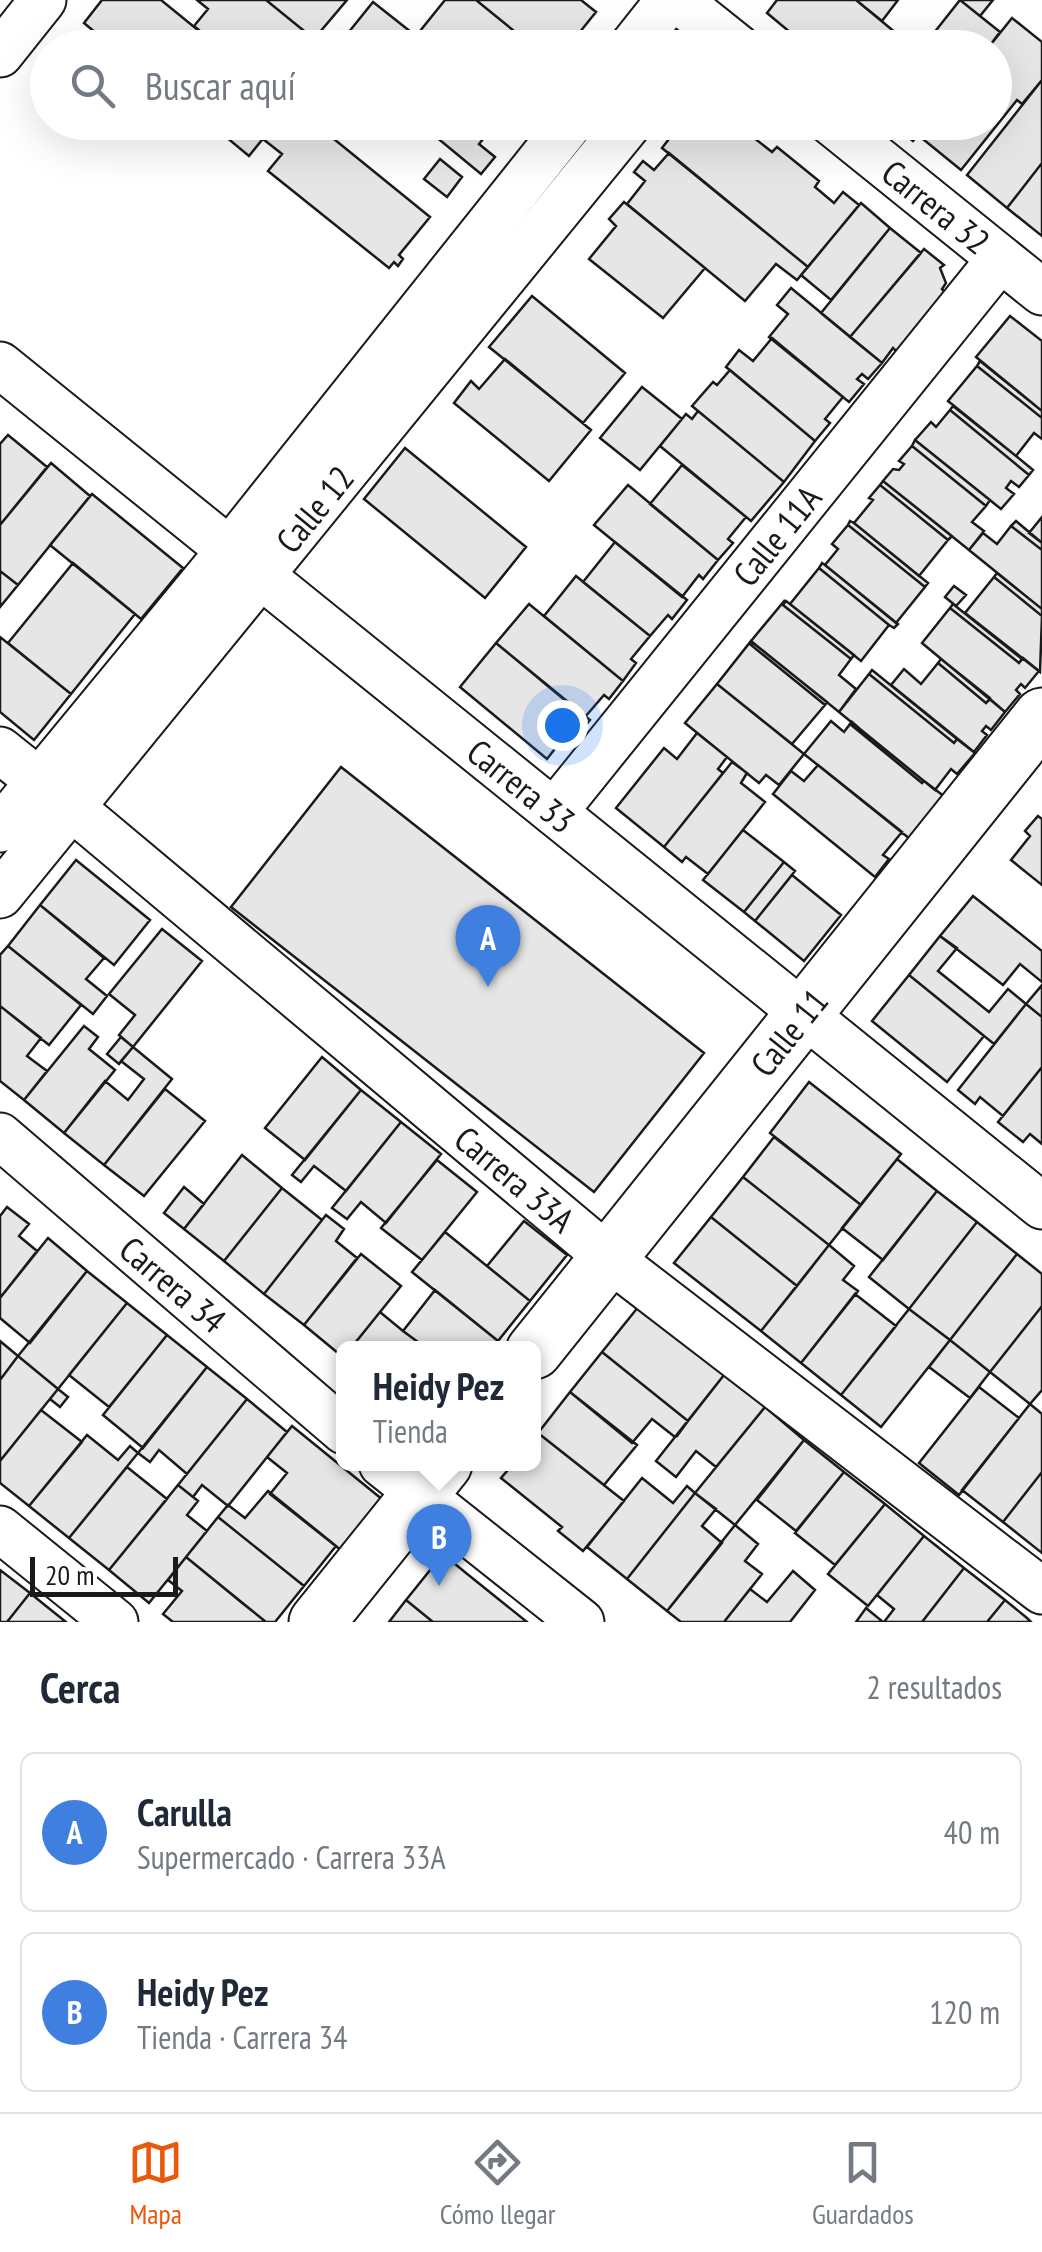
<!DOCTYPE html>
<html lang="es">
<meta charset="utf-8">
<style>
body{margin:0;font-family:"PT Sans Narrow",sans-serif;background:#f2f2f3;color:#1f2937}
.scale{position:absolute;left:30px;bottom:25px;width:148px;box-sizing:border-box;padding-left:10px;border:5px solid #1a1a1a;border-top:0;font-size:28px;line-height:35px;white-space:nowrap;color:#1a1a1a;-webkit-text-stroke:8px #fff;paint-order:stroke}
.you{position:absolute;left:562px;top:725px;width:35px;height:35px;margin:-25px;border:8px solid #fff;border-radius:50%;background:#1a73e8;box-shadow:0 0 0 15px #1a73e833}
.badge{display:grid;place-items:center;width:65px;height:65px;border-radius:50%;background:#ea580c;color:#fff;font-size:32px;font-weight:700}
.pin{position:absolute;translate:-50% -82px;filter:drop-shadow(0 2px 5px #0008)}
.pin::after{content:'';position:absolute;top:52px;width:35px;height:30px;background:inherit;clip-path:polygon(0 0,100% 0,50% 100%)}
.popup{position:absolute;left:336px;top:1341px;width:205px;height:130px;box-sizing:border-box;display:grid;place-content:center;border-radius:15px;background:#fff;filter:drop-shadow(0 2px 8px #0005);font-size:32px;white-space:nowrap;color:#747a83}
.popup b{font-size:38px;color:#1f2937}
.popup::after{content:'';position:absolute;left:50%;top:100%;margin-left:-20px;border:20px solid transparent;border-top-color:#fff}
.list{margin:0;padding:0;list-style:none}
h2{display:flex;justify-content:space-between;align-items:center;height:130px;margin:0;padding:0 40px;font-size:42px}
h2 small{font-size:32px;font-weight:400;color:#747a83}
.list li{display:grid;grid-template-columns:65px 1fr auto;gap:30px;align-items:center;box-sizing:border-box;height:160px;margin:0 20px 20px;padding:0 20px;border:2px solid #e0e1e3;border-radius:15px}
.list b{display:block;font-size:38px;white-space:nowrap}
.list p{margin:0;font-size:32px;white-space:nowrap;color:#747a83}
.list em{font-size:32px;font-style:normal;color:#747a83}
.icon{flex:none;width:55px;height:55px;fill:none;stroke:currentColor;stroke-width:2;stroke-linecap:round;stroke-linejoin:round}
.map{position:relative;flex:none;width:1042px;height:1622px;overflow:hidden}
.search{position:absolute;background:#fff;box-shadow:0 10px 40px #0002;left:30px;right:30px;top:30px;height:110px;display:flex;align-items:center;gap:25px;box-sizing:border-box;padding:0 35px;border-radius:55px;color:#747a83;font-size:38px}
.sheet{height:490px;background:#fff}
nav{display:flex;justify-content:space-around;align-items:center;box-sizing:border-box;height:140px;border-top:2px solid #e0e1e3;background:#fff;font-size:28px;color:#747a83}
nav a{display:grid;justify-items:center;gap:5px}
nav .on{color:#ea580c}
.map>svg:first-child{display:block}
.building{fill:#e6e6e6;stroke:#1a1a1a;stroke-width:2.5}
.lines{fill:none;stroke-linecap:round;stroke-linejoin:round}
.street-casing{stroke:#1a1a1a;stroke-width:49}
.secondary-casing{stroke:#1a1a1a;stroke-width:59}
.street{stroke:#fff;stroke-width:45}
.secondary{stroke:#fff;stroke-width:55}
.labels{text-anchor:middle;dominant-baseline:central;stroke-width:8;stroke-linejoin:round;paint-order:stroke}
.street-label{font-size:35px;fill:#1a1a1a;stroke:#fff}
</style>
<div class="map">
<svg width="1042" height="1622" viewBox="0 0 1042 1622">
<rect width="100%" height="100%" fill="#fff"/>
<path class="building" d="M102,0H161L220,48H114L84,23Z
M197,0H266L314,39L308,48H220L194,26L208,9Z
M266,0H347L314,39Z
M445,0H476L535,48H430L416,36Z
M476,0H581L596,12L567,48H535Z
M777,0H856L902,38L894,48H809L767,13Z
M856,0H898L882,21Z
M960,0H993L980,16Z
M960,0L1000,32L988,48H922Z
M373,2L416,36L430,48H336Z
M1012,18L1042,42V80L1022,104L1017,100L961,170L918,135L928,122H994V48H988Z
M1042,80V163L1007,208L967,175Z
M208,122H261L270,130L249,156Z
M276,122H313L430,217L399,255L403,259L398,266L394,262L389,268L268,171L282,154L263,139Z
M418,122H497L479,144L495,157L481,174Z
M682,122H747L754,128L749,134L772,152L777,147L819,181L815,187L834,203L843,192L859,205L808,267L662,148Z
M897,122H928L913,141L894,126Z
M669,153L808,267L797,280L776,264L745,301L627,204L645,181L634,172L643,161L654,170Z
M440,159L462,177L447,197L424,179Z
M1042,163V236L1007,208Z
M624,202L705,268L663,318L589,259L616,226L609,219Z
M861,203L890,228L831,300L801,275Z
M890,228L921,253L850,337L821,313Z
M924,249L944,265L940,268L946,283L942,289L945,292L897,352L893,348L882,363L850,337Z
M791,288L882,363L868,379L862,374L857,379L864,384L849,402L769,337L788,314L777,305Z
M532,296L625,373L583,423L489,347Z
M1010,316L1042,341V411L976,357Z
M772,338L843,397L825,419L830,423L815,441L726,367L739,350L753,361Z
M505,359L591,430L549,481L454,403L471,381L479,389Z
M980,361L1042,411V418L977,366Z
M977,366L1042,418V439L1034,433L1016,456L948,401Z
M730,370L815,441L784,482L692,406L713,382L717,385Z
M642,387L682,419L640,470L600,438Z
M953,406L1016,456L1033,470L1029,475L950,410Z
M950,410L1029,475L1019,487L1011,481L1006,488L1014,494L1001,509L915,440L931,422L936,427Z
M698,411L784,482L751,521L660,446L686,414L692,419Z
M8,435L47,467L0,525V444Z
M915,440L990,500L986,506L912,446Z
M912,446L986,506L972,522L984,531L969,550L883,481L893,469L899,470L904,464L899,461Z
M405,448L526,547L485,598L364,499Z
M51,463L90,496L18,585L0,571V525Z
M682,465L746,517L728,539L733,543L718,560L650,504Z
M883,481L952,536L948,540L880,485Z
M628,485L718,560L703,579L699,575L682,597L594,525Z
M880,485L948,540L919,576L854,523L873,500L869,498Z
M92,494L183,568L141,619L50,545Z
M1042,517V543L1029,533Z
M850,521L854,523L928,583L925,587L848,525Z
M1016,521L1042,543V550L1011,526Z
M848,525L925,587L896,623L825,565L838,549L832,544Z
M1011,526L1042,550V609L969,550L983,533L997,544Z
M615,542L687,600L672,619L668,615L650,636L583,582Z
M73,563L135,614L71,694L8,643Z
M822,563L825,565L898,624L894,628L889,625L819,568Z
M819,568L889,625L861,661L790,604Z
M0,571L18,585L0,607Z
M997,573L1042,609V616L994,577Z
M576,576L650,636L631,659L636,663L623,681L544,616Z
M994,577L1042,616L1040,672L965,613Z
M954,586L966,595L956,606L945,597Z
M785,600L783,605L851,659L839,675L856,689L839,712L751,641Z
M786,601L790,604L854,655L851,659L783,605Z
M529,604L623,681L609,699L604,695L585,717L496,643Z
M953,604L1022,659L1019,663L950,608Z
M950,608L1019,663L1023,658L1039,671L1025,688L1021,684L1016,690L1020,694L1005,712L922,643Z
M0,637L71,694L34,740L0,712Z
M751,641L753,643L751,645L825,705L792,744L717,684Z
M496,643L590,720L568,747L561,741L547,759L460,687Z
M753,643L827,702L825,705L751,645Z
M941,659L990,698V699L986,703L938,663Z
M938,663L986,703L990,699L1005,712L991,730L986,726L982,731L987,735L974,752L891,685L904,669L921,684Z
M872,670L957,739L954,743L869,674Z
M869,674L954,743L957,739L975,753L957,774L951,769L935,790L839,712Z
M717,684L804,754L779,785L766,775L759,783L685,723Z
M831,721L844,732L850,724L922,783L924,781L945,797L910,839L804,754Z
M852,722L860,729L924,781L922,783L850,724Z
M697,733L727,757L718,769L723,773L664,847L616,808L664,748L677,759Z
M732,762L747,773L741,783L765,802L708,874L686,857L682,862L664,847Z
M818,765L902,832L883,855L889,859L875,877L773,794L791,771L804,781Z
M341,767L704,1053L594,1192L231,907Z
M1038,816L1042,819V885L1011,860L1030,836L1025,831Z
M743,830L784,862L744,912L703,880Z
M76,860L150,920L114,965L40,905Z
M784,862L795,871L755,921L744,912Z
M792,875L841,915L804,961L755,921Z
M973,896L1042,951V982L1020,964L1003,985L940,936Z
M40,905L104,958L86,979L107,996L93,1014L8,946Z
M162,929L202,961L133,1047L119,1035L135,1015L109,994Z
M940,936L957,948L938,971L989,1012L1008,989L1026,1004L994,1044L909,975Z
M8,946L81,1005L49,1045L0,1006V955Z
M909,975L984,1036L947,1082L872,1021Z
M1042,985V1017L1026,1004Z
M1026,1004L1042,1017V1067L1003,1116L980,1097L975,1104L958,1090Z
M0,1006L41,1038L27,1056L47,1071L24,1100L0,1081Z
M84,1026L98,1037L89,1049L115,1070L64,1133L24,1100Z
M121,1037L133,1047L119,1064L107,1054Z
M133,1047L172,1079L104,1165L64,1133L105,1081L128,1100L144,1079L121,1061Z
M322,1057L361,1090L305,1160L265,1128Z
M1042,1067V1144L1030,1134L1023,1142L998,1122Z
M809,1082L901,1154L861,1205L770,1133Z
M165,1089L205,1121L144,1196L104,1165Z
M361,1090L401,1122L346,1191L314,1166L301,1182L292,1175Z
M401,1122L441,1154L386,1223L361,1202L347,1219L332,1208Z
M774,1137L861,1205L829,1245L743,1177Z
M242,1155L282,1188L224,1261L184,1229Z
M897,1159L937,1191L883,1260L842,1228Z
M437,1160L477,1192L422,1260L381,1228Z
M743,1177L829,1245L797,1286L711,1217Z
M184,1187L204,1204L184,1229L164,1213Z
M282,1188L322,1220L264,1294L224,1261Z
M937,1191L977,1222L909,1309L869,1277Z
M7,1207L29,1224L19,1236L37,1251L0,1298V1216Z
M326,1215L344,1229L336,1241L357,1258L304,1325L264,1294Z
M711,1217L797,1286L761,1331L674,1263Z
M524,1221L567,1255L530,1301L487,1266Z
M977,1222L1017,1254L950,1340L909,1309Z
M445,1232L530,1301L498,1341L412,1272Z
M48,1238L87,1271L30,1343L0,1318V1298Z
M829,1245L854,1266L843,1280L858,1291L801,1363L761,1331Z
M361,1254L401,1286L351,1348H344V1358L304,1325Z
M1017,1254L1042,1274V1306L990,1372L950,1340Z
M87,1271L127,1303L58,1389L18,1356Z
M435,1290L498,1341L492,1348H426L403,1331Z
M855,1294L896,1326L841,1395L801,1363Z
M127,1303L167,1335L109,1407L69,1375Z
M639,1306L724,1375L688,1421L602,1352Z
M1042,1306V1390L1030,1404L990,1372Z
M909,1309L950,1340L881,1427L841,1395Z
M380,1312L403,1331L426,1348H351Z
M167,1335L207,1367L143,1448L103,1415Z
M950,1340L990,1372L970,1398L929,1367Z
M0,1341L18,1356L0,1380Z
M602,1352L688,1421L677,1436L675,1437L652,1419L632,1443L570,1392Z
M18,1356L58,1389L0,1461V1380Z
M207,1367L247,1399L187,1474L159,1450L150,1462L138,1453Z
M724,1375L765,1407L716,1467L696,1451L676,1477L656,1461Z
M979,1387L1019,1418L959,1495L919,1463Z
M58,1389L68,1397L60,1407L50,1399Z
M570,1392L637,1445L604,1485L538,1433Z
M247,1399L287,1432L228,1506L202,1485L193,1497L178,1485Z
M1030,1404L1042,1414V1472L1003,1522L962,1490Z
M765,1407L804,1440L735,1525L695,1493Z
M41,1410L82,1442L29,1506L0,1483V1461Z
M292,1426L383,1500L342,1551L270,1494L287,1473L267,1457Z
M538,1433L624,1501L583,1551L558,1531L562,1527L501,1478L513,1464H534V1437Z
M87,1435L118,1460L130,1446L138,1453L69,1538L29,1506Z
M804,1440L844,1472L796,1531L757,1500Z
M127,1467L167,1499L109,1570L69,1538Z
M844,1472L885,1504L835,1565L795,1533Z
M1042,1472V1553L1003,1522Z
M642,1478L673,1503L687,1486L695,1493L627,1579L587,1547Z
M178,1485L198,1501L187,1515L207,1531L149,1603L109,1570Z
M268,1491L336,1546L304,1586L218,1517L228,1505L245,1518Z
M695,1493L716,1509L702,1526L722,1543L667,1611L627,1579Z
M885,1504L924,1536L868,1606L828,1574Z
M218,1517L304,1586L275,1622H266L186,1557Z
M735,1525L758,1544L745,1561L762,1574L724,1622H681L667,1611Z
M924,1536L964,1568L922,1622H884L894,1609L877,1595Z
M443,1554L466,1573L527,1622H433L406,1600Z
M186,1557L241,1602L266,1622H173L163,1614L182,1591L168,1580Z
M964,1568L1005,1600L987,1622H922Z
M0,1570L30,1593L7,1622H0Z
M793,1571L815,1590L790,1622H724L750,1589L767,1602Z
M30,1593L46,1606L66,1622H7Z
M406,1600L433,1622H389Z
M1005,1600L1027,1618L1031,1622H987Z
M866,1608L883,1622H856Z"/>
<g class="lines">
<defs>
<g id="street">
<path d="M678,0L738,48"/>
<path d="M631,48L669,0"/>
<path d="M0,54L43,0"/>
<path id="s1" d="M831,122L1042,292"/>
<path id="s2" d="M0,365L1042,1206"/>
<path id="s3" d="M0,750L71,807L609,1258L1042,1591"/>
<path id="s4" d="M554,812L1000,259"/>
<path d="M0,829L229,551L571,122"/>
<path id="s5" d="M0,895L630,122"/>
<path id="s6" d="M0,1136L344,1431"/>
<path d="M382,1464L581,1622"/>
<path d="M0,1529L115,1622"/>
</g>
<g id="secondary">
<path id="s7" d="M534,1351L1042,716"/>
<path d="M317,1622L444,1464"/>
</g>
</defs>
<use href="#street" class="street-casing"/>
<use href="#secondary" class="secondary-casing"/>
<use href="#street" class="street"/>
<use href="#secondary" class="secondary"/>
</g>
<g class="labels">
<g class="street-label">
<text stroke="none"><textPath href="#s1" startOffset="135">Carrera 32</textPath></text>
<text stroke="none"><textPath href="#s5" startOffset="498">Calle 12</textPath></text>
<text stroke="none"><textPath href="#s4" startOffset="355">Calle 11A</textPath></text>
<text stroke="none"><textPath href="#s2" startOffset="670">Carrera 33</textPath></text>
<text stroke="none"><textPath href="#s7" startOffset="408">Calle 11</textPath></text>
<text stroke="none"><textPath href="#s3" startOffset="670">Carrera 33A</textPath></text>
<text stroke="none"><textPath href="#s6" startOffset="228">Carrera 34</textPath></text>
</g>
</g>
</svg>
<div class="scale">20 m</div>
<div class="you"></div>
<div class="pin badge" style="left:488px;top:987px;background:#3f7fe0">A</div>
<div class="pin badge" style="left:439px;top:1586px;background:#3f7fe0">B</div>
<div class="popup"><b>Heidy Pez</b>Tienda</div>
<div class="search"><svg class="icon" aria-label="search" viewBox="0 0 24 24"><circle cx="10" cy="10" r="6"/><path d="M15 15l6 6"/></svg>Buscar aquí</div>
</div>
<section class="sheet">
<h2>Cerca<small>2 resultados</small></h2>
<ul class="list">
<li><span class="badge" style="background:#3f7fe0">A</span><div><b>Carulla</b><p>Supermercado · Carrera 33A</p></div><em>40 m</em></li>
<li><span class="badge" style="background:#3f7fe0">B</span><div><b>Heidy Pez</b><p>Tienda · Carrera 34</p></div><em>120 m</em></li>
</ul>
</section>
<nav>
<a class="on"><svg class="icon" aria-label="map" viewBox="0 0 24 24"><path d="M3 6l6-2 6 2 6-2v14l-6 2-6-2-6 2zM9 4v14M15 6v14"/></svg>Mapa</a>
<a><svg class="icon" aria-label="directions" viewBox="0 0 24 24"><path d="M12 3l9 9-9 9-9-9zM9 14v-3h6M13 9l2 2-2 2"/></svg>Cómo llegar</a>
<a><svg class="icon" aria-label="saved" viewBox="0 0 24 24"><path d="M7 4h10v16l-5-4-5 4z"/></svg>Guardados</a>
</nav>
